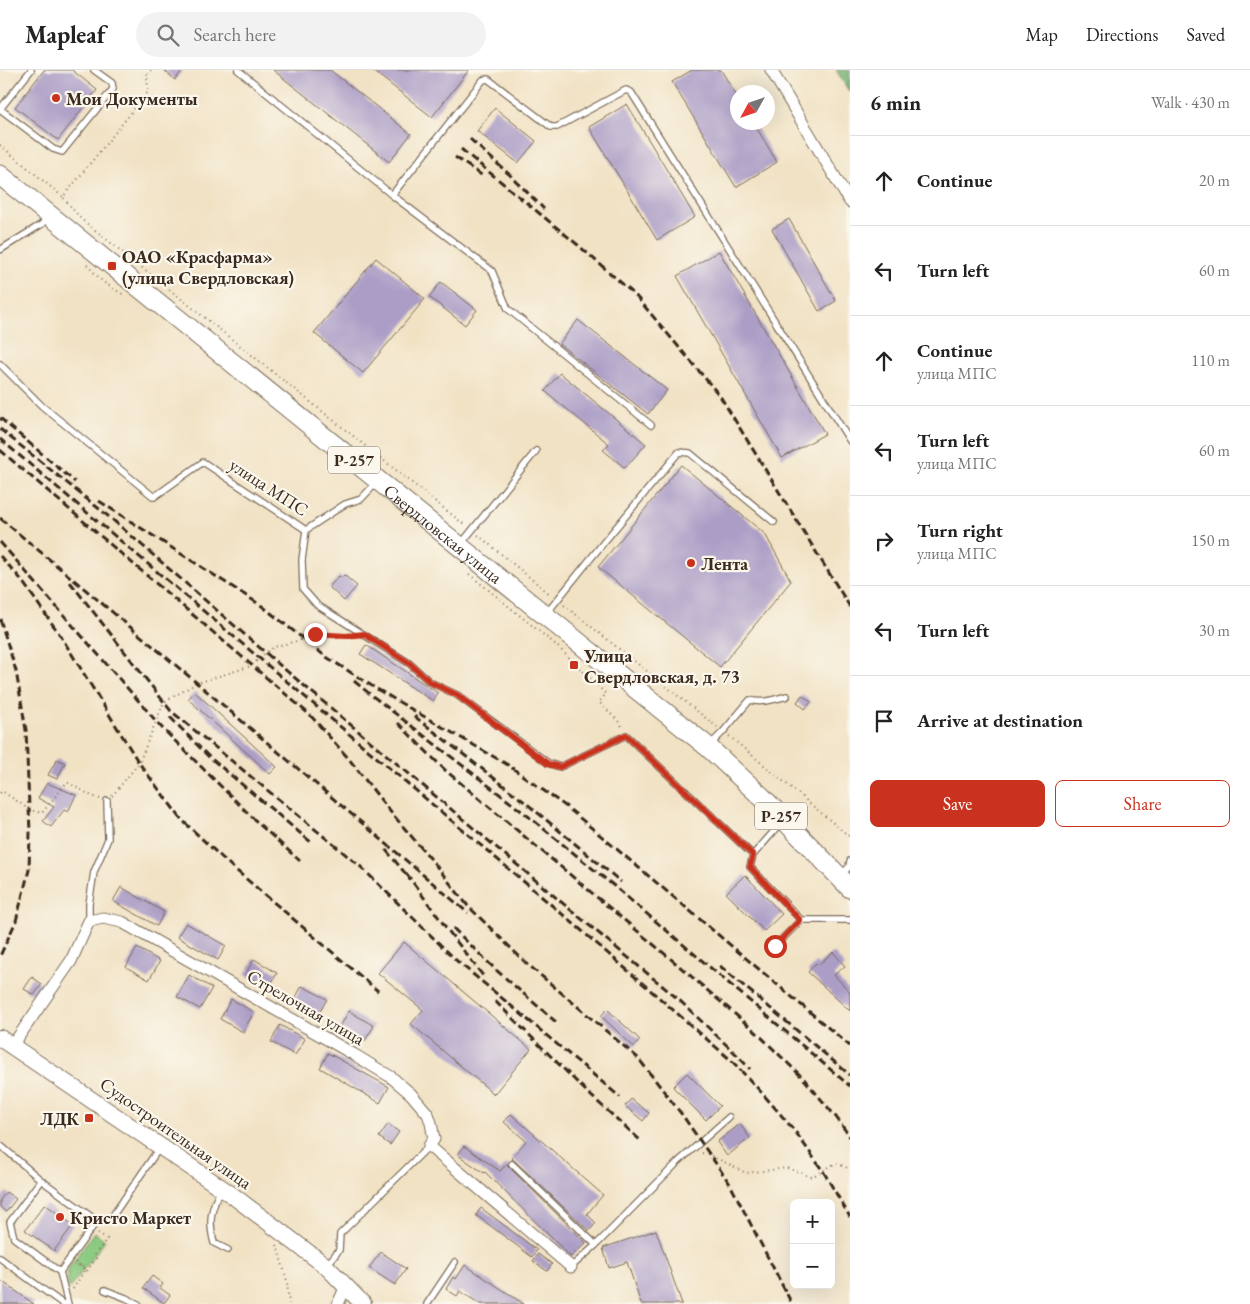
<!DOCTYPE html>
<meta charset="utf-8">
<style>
body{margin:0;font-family:"EB Garamond",serif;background:#f2f2f2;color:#222}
.controls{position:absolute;right:15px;bottom:15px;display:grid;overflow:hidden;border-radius:8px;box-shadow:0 5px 20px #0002}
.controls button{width:45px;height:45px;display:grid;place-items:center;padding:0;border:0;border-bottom:1px solid #e0e0e0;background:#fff;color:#222;font:25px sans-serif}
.compass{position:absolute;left:730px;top:15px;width:45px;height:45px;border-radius:50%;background:#fff;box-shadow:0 5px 20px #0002;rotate:230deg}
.stop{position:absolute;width:15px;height:15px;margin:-11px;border:4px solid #c8321e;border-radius:50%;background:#fff}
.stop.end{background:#c8321e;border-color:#fff;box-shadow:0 1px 5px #0008}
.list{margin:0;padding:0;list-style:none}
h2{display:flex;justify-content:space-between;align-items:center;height:65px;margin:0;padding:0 20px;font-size:21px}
h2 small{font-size:16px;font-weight:400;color:#767676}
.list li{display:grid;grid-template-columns:32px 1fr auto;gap:15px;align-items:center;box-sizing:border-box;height:90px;padding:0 20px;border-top:1px solid #e0e0e0}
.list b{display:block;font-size:19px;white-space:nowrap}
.list p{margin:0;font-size:16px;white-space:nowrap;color:#767676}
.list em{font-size:16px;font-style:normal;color:#767676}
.actions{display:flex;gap:10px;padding:15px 20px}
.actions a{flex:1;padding:11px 0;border:1px solid #c8321e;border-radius:8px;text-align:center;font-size:18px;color:#c8321e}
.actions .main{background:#c8321e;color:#fff}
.icon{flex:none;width:28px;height:28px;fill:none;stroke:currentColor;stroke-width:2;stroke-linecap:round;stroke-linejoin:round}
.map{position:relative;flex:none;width:850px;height:1234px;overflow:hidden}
header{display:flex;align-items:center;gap:30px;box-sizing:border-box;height:70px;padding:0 25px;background:#fff;border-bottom:1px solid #e0e0e0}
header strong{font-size:24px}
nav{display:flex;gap:28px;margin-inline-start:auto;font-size:18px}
.search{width:350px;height:45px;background:#f2f2f2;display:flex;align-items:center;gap:12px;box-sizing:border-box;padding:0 18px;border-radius:28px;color:#767676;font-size:19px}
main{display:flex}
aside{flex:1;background:#fff}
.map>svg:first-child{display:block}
.forest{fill:url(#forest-crowns);stroke:#566c46}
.green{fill:#8bca80;stroke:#637a4f}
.building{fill:#ab9dc6}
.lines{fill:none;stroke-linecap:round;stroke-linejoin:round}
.service-casing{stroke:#7b6a58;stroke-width:8}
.minor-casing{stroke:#7b6a58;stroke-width:13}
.secondary-casing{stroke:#7b6a58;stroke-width:18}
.trunk-casing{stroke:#7b6a58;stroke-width:21}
.path{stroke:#7b6a58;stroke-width:2;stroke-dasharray:1 4;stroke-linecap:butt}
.service{stroke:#fff;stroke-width:5.5}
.minor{stroke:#fff;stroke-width:11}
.secondary{stroke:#fff;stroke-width:16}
.trunk{stroke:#fff;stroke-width:19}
.rail{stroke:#3b2a1e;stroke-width:3;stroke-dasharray:8 4;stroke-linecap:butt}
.route{stroke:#c8321e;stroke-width:6}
.poi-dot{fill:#c8321e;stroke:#fbf7ec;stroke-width:2}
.labels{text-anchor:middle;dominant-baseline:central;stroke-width:4.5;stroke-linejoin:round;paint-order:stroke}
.shield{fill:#fbf7ec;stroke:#75685c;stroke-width:1}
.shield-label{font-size:16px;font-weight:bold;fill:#3b2a1e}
.poi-label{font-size:18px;font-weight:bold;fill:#3b2a1e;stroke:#fbf7ec;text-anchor:start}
.street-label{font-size:18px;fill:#3b2a1e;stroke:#fbf7ec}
</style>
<header>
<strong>Mapleaf</strong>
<div class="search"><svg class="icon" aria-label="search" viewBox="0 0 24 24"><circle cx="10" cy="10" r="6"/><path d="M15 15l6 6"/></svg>Search here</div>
<nav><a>Map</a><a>Directions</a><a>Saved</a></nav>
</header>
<main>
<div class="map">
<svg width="850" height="1234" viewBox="0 0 850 1234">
<defs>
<pattern id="forest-crowns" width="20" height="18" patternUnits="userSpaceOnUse" patternTransform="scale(1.25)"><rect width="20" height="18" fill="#70ae6e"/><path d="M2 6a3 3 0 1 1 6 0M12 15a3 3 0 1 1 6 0" fill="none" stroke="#5d8e5a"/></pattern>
</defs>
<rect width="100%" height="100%" fill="#fbf7ec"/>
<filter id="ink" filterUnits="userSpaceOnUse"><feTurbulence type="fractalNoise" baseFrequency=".02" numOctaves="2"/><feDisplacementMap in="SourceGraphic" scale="10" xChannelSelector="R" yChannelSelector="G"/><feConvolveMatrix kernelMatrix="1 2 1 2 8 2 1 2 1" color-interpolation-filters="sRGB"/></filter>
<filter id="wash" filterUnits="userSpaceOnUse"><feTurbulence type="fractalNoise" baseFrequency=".0096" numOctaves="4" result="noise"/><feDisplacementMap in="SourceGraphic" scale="20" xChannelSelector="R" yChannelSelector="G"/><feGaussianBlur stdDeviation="1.12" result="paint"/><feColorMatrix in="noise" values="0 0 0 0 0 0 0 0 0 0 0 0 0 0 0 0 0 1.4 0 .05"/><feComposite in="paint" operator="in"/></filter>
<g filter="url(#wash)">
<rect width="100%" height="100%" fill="#f1e2c4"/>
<path class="forest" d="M836,0H850V23Z"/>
<path class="green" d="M94,1162L105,1170L85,1198L74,1190Z
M73,1191L84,1199L69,1219C67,1208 66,1201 73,1191Z"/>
<g id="blocks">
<path class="building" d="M44,0H72L97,20L58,70L15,37Z
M164,0H183L175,10Z
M273,0H330L411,64L389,92Z
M372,0H469L432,47Z
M692,0H721L738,28V52H753L777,92L736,117L672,12Z
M627,34L695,147L657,170L589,57Z
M495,38L536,71L518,93L477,61Z
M789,149L836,231L819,241L772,159Z
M719,181L825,364L782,388L677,206Z
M376,188L425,229L363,303L314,263Z
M441,212L477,240L465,255L429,227Z
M578,250L667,320L648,344L559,274Z
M560,303L646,374L625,398L603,380L609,374L545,321Z
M681,395L765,464L791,511L720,597L598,497Z
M344,505L357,516L344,531L329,517L339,506L342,508Z
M366,575L438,623L433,631L360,584Z
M195,622L277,697L270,704L188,629Z
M802,625L811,632L805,639L797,632Z
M57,689L65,693L57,709L48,705Z
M47,713L76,725L68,742L64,740L51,757L43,751L54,737L38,728Z
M745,805L782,844L764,861L726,823Z
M121,817L164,842L157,856L113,831Z
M186,853L226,876L218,890L177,867Z
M404,872L531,979L494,1024L411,954L423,940L378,903Z
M137,878L160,891L149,910L126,897Z
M833,882L845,896L834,905L850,922V941L808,902L816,893L818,895Z
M254,889L277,903L269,918L245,905Z
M189,905L212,918L200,939L177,927Z
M32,907L42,914L34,925L24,919Z
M302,916L327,929L318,945L293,932Z
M231,929L254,942L243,962L220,949Z
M607,939L640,970L634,977L601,946Z
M349,941L374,956L364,972L340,957Z
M280,955L305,969L295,985L271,972Z
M328,983L389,1017L380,1033L320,998Z
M687,1003L720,1036L706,1050L673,1017Z
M631,1029L649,1043L643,1051L625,1036Z
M511,1044L603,1125L587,1144L596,1153L589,1161L515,1091L512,1089L513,1088L512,1087L526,1071L504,1052Z
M388,1054L399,1062L390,1075L379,1067Z
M740,1054L750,1068L727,1086L717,1072Z
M464,1076L500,1101L507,1094L509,1097L586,1173L571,1187L485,1102L484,1103L458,1085Z
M6,1122L16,1129L6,1142L0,1137V1130Z
M45,1134L73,1155L54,1181L25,1160Z
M481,1138L537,1180L532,1187L476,1145Z
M656,1160L682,1234H641L627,1192L609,1198L603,1178Z
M381,1182L406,1199L395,1215L369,1198Z
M538,1184L552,1194L547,1201L533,1191Z
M465,1195L524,1234H480L460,1221L457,1226L446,1219L453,1207L456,1209Z
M152,1206L163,1214L160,1218L170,1225L164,1233L143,1218Z
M0,1210L34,1234H0Z"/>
</g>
</g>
<g filter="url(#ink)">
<use href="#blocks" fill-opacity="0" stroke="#7b6a58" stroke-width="1"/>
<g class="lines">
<defs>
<path id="service" d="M238,0L392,125L492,201L508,239L651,355
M0,39L53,79L62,82L113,19L112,13L94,0
M0,39L31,0
M392,125L483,10L488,9L551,57H557L626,20L631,22L850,371
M0,180L42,154L48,147
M0,294L42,336L154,427L203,392L306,460L302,490L303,519L317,535L409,593L430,612L457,625L548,693L560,697L626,665L753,785L783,751
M306,460L345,434L361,429L376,413
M461,474L536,381
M546,544L604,472L679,382L690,383L774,452
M709,676L723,662L750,630C762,634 775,629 787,626
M753,785L750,797L801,850
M842,804L849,797L850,791
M89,851V834L94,802L108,769L107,731
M775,876L801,850H850
M0,1075L41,1110
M512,1094L596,1175
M222,1118C211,1137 208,1151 214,1173L228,1180
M0,1188L63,1234
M327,1195L339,1180L340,1164L429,1076
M571,1197L596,1175L677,1093L729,1047
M60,1202L14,1168L10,1152L41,1110L97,1151
M105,1220L126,1228L138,1234
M68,1234L60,1202L97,1151H109L160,1077
M427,1234L455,1192"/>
<path id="minor" d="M771,0L850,132
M12,976L71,891L89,851L103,848L122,852L353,984L391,1007L411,1024L428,1044L431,1053L434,1069L429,1076L571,1197
M338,1234L346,1216"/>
<path id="secondary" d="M0,968L232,1125L326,1196L363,1234"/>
<g id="trunk">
<path id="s1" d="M0,105L708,677L763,728L850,818"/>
</g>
</defs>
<use href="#service" class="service-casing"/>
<use href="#minor" class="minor-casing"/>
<use href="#secondary" class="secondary-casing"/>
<use href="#trunk" class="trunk-casing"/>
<path class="path" d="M151,0L147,4L148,22L63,127L81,149L466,456
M0,75L63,127
M87,195L103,212L124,225
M478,465L551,525
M469,504L556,575L606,624L599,632L619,652L623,658
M564,535L717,657
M729,666L850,767
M0,723L2,721L30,740L42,743L67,712L92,726L100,729
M112,726L139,693L156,651L164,632L197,613L251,596L265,583L274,577L304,569L315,564L351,565
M702,1083L708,1084L746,1103L787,1098L812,1107L836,1093L850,1099
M277,1175L287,1211L289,1234
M75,1192L87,1201L96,1188L94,1186L107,1169L98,1163
M73,1219L85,1200"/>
<use href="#service" class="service"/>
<use href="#minor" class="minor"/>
<use href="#secondary" class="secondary"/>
<use href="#trunk" class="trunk"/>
<path class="rail" d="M470,69L511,106L544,139
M461,79L578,175L635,225L720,326L850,537
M455,87L483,106
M0,348L75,412
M0,359L113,450L282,597L578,846L677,928L736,984L750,999
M0,369L581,860L732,991L762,1023L794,1060L823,1101L850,1147
M0,380L310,645L349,689L388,739L430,788L468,836L525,892L638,988L683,1046L730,1114L792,1234
M99,431L262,536L325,586L375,618L508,695L568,738L850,976
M0,448L197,613L468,843
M0,472L163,659L259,754L300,791
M0,486L20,508L60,565L139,693L182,750L231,796L378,921
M70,512L171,641L361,797L457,891L532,953
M0,549L16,601L26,660L30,763L29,800L16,851L0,886
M354,611L370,624L528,746L614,816L850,1016
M414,646L526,733L621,812
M170,647L208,686L312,773
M398,653L445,700L678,895L757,963L804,1009L836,1047L850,1067
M386,780L410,809
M406,803L453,867L484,907
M453,858L495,899L556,952
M720,896L850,1005
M495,931L589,1024L640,1070
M527,949L620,1027"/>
</g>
</g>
<g class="lines" filter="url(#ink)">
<path class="route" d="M315,564L346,566L364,564L409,593L430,612L457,625L548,694L560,697L626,665L753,785L750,797L800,850L775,876"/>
</g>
<g class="poi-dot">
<circle cx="56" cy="28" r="5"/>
<rect x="107" y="191" width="10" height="10" rx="2.5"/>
<circle cx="691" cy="493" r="5"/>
<rect x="569" y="590" width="10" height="10" rx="2.5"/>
<rect x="84" y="1043" width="10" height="10" rx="2.5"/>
<circle cx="60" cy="1147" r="5"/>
</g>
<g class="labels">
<g class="shield">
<rect x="328" y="376.5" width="52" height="27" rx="4"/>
<rect x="755" y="732.5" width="52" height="27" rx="4"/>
</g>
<g class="shield-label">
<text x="354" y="390">Р-257</text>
<text x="781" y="746">Р-257</text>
</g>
<g class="poi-label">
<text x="66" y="28">Мои Документы</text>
<text x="122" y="186">ОАО «Красфарма»<tspan x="122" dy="21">(улица Свердловская)</tspan></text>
<text x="701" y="493">Лента</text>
<text x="584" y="585">Улица<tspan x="584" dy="21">Свердловская, д. 73</tspan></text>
<text x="79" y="1048" text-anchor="end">ЛДК</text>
<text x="70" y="1147">Кристо Маркет</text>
</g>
<g class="street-label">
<text transform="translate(269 417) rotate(33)">улица МПС</text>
<text stroke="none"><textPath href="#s1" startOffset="570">Свердловская улица</textPath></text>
<text transform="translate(306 937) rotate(30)">Стрелочная улица</text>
<text transform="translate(176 1063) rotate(35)">Судостроительная улица</text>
</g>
</g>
</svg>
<div class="controls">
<button>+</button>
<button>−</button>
</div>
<svg class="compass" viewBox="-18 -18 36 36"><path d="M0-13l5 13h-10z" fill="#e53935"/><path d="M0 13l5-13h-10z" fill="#767676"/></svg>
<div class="stop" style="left:775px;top:876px"></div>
<div class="stop end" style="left:315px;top:564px"></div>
</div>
<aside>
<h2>6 min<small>Walk · 430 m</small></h2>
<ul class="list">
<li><svg class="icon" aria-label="ahead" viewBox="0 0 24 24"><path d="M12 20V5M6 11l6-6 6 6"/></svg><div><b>Continue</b></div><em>20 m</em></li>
<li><svg class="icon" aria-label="left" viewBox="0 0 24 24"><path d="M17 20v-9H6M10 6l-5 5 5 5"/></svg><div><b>Turn left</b></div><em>60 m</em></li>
<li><svg class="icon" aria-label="ahead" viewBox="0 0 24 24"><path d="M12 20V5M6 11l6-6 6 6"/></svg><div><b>Continue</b><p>улица МПС</p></div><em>110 m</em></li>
<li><svg class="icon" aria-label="left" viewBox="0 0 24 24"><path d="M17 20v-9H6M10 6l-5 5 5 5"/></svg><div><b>Turn left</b><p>улица МПС</p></div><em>60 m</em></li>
<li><svg class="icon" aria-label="right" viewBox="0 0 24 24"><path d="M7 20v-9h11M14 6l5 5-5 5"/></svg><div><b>Turn right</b><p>улица МПС</p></div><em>150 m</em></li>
<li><svg class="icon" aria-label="left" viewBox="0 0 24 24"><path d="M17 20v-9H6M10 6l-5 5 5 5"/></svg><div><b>Turn left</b></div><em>30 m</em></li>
<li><svg class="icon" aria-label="arrive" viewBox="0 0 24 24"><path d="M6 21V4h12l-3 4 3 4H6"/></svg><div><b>Arrive at destination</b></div></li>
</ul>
<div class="actions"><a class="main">Save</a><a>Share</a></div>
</aside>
</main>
